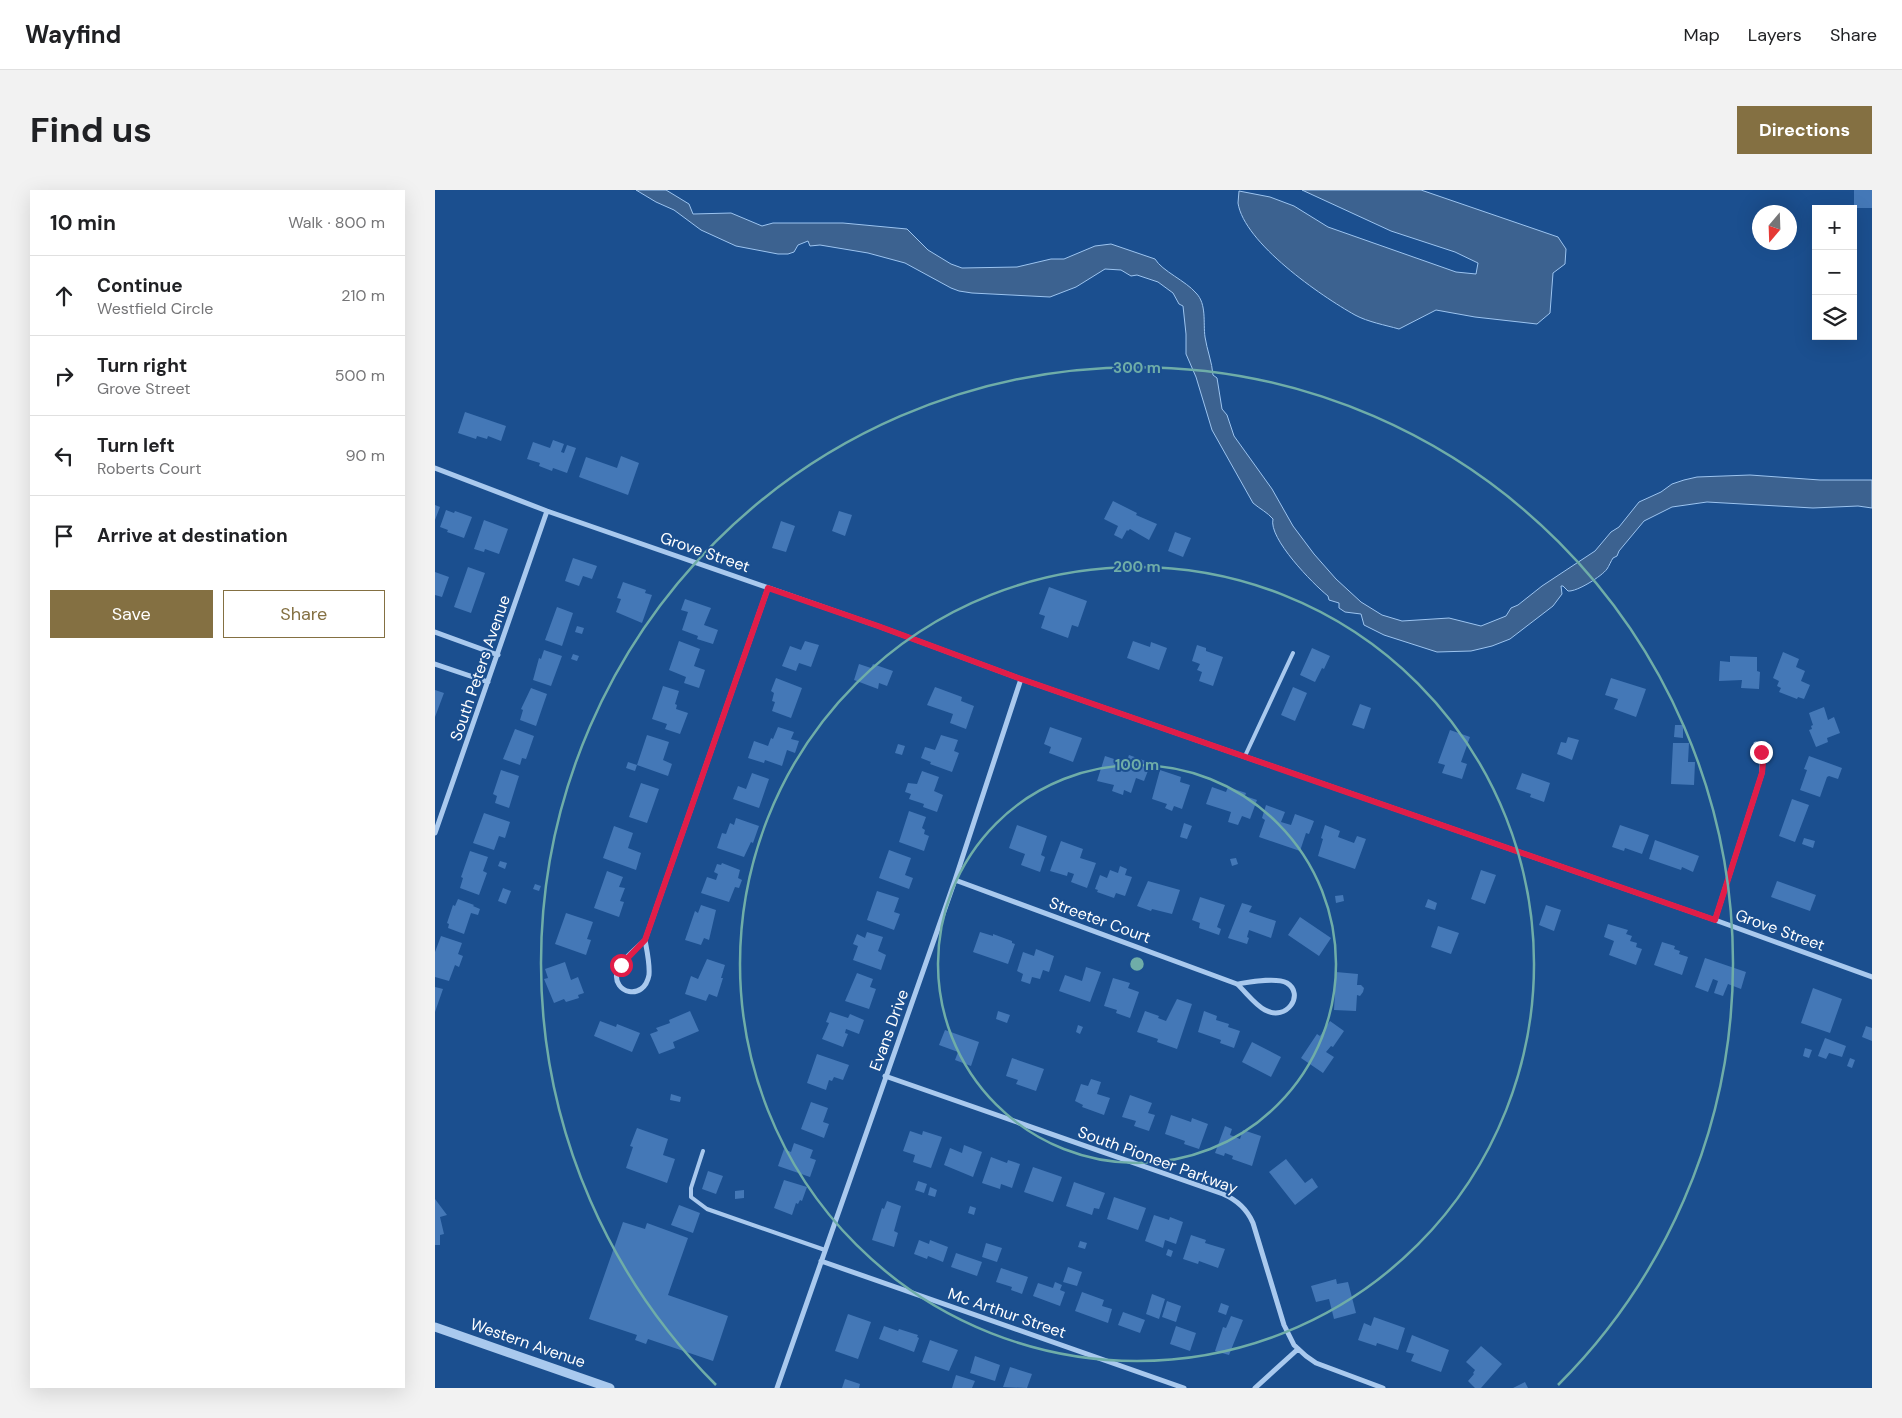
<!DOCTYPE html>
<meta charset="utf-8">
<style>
body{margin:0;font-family:"DM Sans",sans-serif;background:#f2f2f2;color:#202124}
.controls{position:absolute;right:15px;top:15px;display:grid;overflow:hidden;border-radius:0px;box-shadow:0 5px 20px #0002}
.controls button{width:45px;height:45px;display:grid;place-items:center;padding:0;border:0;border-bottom:1px solid #e0e0e0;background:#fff;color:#202124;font:25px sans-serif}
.compass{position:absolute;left:1317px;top:15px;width:45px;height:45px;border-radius:50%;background:#fff;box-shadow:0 5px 20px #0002;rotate:199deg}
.stop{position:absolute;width:15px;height:15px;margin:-11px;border:4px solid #e11d48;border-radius:50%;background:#fff}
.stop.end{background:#e11d48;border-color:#fff;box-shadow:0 1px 5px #0008}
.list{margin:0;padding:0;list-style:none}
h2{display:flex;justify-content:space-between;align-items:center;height:65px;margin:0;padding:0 20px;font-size:21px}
h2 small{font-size:16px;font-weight:400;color:#757577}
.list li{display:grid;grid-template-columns:32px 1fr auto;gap:15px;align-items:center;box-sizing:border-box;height:80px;padding:0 20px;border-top:1px solid #e0e0e0}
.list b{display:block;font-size:19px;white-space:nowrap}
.list p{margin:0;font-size:16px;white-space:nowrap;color:#757577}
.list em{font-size:16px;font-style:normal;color:#757577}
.actions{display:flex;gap:10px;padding:15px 20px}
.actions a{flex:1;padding:11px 0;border:1px solid #847042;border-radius:0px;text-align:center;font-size:18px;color:#847042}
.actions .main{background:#847042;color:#fff}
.icon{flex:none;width:28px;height:28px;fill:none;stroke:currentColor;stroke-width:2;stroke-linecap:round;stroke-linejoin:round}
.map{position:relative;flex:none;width:1437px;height:1198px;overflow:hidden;border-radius:0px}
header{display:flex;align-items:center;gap:30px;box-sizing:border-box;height:70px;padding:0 25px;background:#fff;border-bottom:1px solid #e0e0e0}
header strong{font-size:24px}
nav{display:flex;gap:28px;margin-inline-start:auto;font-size:18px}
.intro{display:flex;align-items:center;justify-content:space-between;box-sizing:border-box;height:120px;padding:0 30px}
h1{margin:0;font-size:35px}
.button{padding:12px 22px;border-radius:0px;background:#847042;color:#fff;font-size:18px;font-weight:700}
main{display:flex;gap:30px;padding:0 30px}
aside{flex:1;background:#fff;border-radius:0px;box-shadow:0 5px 20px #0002}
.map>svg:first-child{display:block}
.water{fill:#3c6290;stroke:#9cc4f0}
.building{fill:#4478b7}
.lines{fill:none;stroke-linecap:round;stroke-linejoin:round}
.service{stroke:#a9c9ee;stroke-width:4}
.minor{stroke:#a9c9ee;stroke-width:5}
.tertiary{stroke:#a9c9ee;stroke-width:9}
.route{stroke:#e11d48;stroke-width:6}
.ring{fill:none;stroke:#6fada8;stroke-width:2.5}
.labels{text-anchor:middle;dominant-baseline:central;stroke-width:4;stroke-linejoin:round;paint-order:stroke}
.street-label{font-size:16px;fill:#fff;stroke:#1b4f8f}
.centre{fill:#6fada8;stroke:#1b4f8f;stroke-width:2.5}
.ring-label{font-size:15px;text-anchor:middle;font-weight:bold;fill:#6fada8;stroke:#1b4f8f;stroke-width:4;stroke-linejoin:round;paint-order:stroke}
</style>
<header>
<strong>Wayfind</strong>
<nav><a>Map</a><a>Layers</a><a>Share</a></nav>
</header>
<div class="intro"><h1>Find us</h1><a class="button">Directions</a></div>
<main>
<aside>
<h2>10 min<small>Walk · 800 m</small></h2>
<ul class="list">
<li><svg class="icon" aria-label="ahead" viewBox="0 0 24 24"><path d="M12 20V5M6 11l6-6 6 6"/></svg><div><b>Continue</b><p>Westfield Circle</p></div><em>210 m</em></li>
<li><svg class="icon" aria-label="right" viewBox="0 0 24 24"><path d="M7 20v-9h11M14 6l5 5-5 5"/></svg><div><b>Turn right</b><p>Grove Street</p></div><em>500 m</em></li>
<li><svg class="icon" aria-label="left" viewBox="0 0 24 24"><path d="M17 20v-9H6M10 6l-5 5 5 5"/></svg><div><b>Turn left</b><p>Roberts Court</p></div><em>90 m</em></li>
<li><svg class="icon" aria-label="arrive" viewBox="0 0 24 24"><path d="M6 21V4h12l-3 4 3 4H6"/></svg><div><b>Arrive at destination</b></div></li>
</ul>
<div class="actions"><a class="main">Save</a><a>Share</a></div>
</aside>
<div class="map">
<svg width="1437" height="1198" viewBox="0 0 1437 1198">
<rect width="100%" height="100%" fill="#1b4f8f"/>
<path class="water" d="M201,0H231L254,14L258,24L296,23L327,36L338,33H408L472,39L493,60L516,74L527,78L582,77L616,69H629L660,56L676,54L720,69C727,81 751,91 761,103C772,114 768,133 770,147C772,160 777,172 778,185L782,188L787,219L792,225L799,246L837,299L858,336L879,364L901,389L926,412L947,425L967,431L1014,428L1046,436L1071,426L1076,418L1083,415L1107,396L1160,361L1176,342L1184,337L1204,312L1226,302L1237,294L1249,290L1262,287L1315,285L1385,290H1437V318L1423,316L1378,318L1272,312L1237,317L1209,331L1184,361L1182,366L1178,368C1176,371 1174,376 1172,379C1167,386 1142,402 1133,401L1128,396H1126L1127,404L1118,416L1075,449L1057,456L1036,461L1002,462L949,445L929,435L926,424L910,422L904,418V413L894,410L893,406C878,394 833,348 838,329C832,322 825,319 818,313L777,240L761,187L751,164V144L748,116L744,114L738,103L723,92L702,85L696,86L686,80L670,79L641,97L615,107L537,103L524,101L516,98L470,73L433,63L385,55L375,56L373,51L363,55L359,62L353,64H343L301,56L266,40L239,20L221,12Z
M867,0H986L1123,47L1131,59L1130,74L1118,83L1115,123L1102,134L1040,127L1001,120L964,139C950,135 933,132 920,125C886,106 809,53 803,13C803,9 804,5 804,1L835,7L859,16L893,37L1021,82L1041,84L1043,73L1020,62L956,41Z"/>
<path class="building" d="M1419,0H1437V18H1419Z
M30,222L71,236L66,251L53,246L52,249L42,246L41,249L23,243Z
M118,250L129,254L126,262L129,263L132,255L141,258L132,283L118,278L117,281L104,276L105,273L92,269L98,252L115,258Z
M186,266L204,273L193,305L144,287L151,267L182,278Z
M678,311L702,323L701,325L722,334L714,350L695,339L693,341L692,340L687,349L679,345L683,336L669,329Z
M0,315L5,317L0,330Z
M11,320L19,323L20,321L37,327L29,348L12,342L13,340L5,337Z
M404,321L417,325L410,346L397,341Z
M49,330L73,339L64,364L50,359L49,362L39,359Z
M346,331L360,336L351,362L337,358Z
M740,342L756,348L748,367L733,361Z
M138,368L162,376L157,389L148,386L144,396L130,391Z
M33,377L50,383L36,423L19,417Z
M0,382L14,387L7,407L0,405Z
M188,392L211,400L210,403L217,405L207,433L181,422L186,409L182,408Z
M614,397L652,411L643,437L637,435L633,448L606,438L610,426L604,424Z
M250,409L276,418L269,435L283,440L278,454L262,449L263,446L247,440L253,422L246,420Z
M122,417L138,423L127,456L110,450Z
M142,436L149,438L147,444L140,442Z
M244,451L265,459L259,476L270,480L264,498L249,493L251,487L234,480Z
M370,451L384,455L376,477L364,473L361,481L347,476L355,456L366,460Z
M698,451L715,457L716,452L732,458L724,480L692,468Z
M762,455L771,458V461L788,467L778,496L764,491L767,482L762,480L765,474L757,471Z
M877,458L895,466L889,479L887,478L880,492L865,485Z
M109,460L127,466L116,496L98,490L104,468L106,469Z
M1348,462L1364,469L1361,477L1370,481L1366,491L1375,495L1369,509L1363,507L1362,509L1344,502L1346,498L1342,496L1344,491L1338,488Z
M138,464L144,466L142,471L136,469Z
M1295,466L1322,467V481L1325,482L1324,499L1306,498L1307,490L1284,491L1285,471L1295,472Z
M424,474L436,478L438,474L458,481L452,496L444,493L443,499L419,490Z
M341,488L367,498L356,528L337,521L340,512L337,511L339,503L336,501Z
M1176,488L1211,499L1201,527L1179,519L1183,509L1170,505Z
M228,496L244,501L240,514L242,515L241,519L253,523L245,544L230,539L232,534L217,529Z
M500,497L527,507L526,511L539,516L531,539L515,533L518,524L492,515Z
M858,497L872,503L860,531L846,525Z
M96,498L112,504L101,536L85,530L88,520L86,519Z
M0,500L9,503L0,527Z
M925,514L936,518L929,539L917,535Z
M1389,517L1393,530L1399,527L1405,543L1392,548L1393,552L1381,557L1374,540L1377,539L1376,536L1378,535L1374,523Z
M1240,535H1248V548L1239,547Z
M343,537L359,542L356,549L364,551L360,563L352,560L347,576L330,570L329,573L313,568L319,551L333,556L336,548L338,549Z
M615,537L647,548L638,572L614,563L616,557L609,554Z
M80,539L99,546L91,569L87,568L85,575L68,569Z
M1015,540L1035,547L1026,572L1032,574L1027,589L1007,583L1010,575L1003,573Z
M212,545L234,552L228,570L237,574L233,586L202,575Z
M506,545L523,550L519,561L524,563L517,582L495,574L496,572L486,568L490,557L500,560Z
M1133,547L1144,550L1137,570L1122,564L1126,552L1131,553Z
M1238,553H1254L1253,572H1260L1259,595L1236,594Z
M463,554L470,556L467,565L460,563Z
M694,565L716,573L709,591L701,588L696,603L689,600L688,605L677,601L679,595L662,591L670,566L691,573Z
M1374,566L1407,578L1403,589L1394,586L1392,587L1385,607L1365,600L1372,580L1369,579Z
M193,572L202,575L200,581L191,578Z
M66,580L84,586L74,618L60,613L62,606L58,604Z
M725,580L746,587L745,592L755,595L747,619L739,616L737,621L730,618L732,614L717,609Z
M487,581L504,587L499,601L508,605L502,622L488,617L489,614L474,609L476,604L470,602L473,593L482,594Z
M317,583L334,589L324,618L298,609L303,596L311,599Z
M1087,583L1115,593L1109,612L1095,607L1096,604L1081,599Z
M206,593L224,599L212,633L194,627Z
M777,597L791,602L793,597L811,603L810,606L822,610L815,629L807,626L803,635L793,632L796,622L771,614Z
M1357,609L1374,615L1360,652L1344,646Z
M831,615L850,622L846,632L856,635L860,624L879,631L874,644L871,643L865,661L824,647L830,630L827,628Z
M474,621L491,627L487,638L490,640L489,644L494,646L489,661L464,652Z
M49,623L75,632L70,648L64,646L59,660L38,653Z
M301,628L324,636L318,653L316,652L309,667L282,658L287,643L291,644L295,633L299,635Z
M749,633L757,636L752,649L745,647Z
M582,635L612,646L606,665L610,667L605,682L586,675L590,664L574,658Z
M890,635L905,641L903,647L919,653L922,646L931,649L920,679L883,666L888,649L886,648Z
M1185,635L1214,645L1207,664L1190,658L1189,661L1177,657Z
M179,636L198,643L193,658L206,663L201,680L168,668Z
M1369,648L1380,651L1378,658L1367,654Z
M1220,650L1264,666L1258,682L1247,677L1246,680L1214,669Z
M626,651L648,659L645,668L661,673L652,698L636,692L639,684L633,682L632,686L615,681Z
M454,660L476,668L470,685L478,688L474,699L444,688Z
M35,661L53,667L48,681L52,683L44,705L25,698L28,688L26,687Z
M801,668L803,674L797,676L795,669Z
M65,671L72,673L70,679L63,676Z
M287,673L305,680L303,688L307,690L304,698L300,697L294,712L266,703L272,687L281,690L283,684L279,682L282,674L286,675Z
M685,676L692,679L690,685L697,687L690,706L681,703L679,708L662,702L663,700L660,699L665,685L672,688L675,680L683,683Z
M1046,680L1061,685L1050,714L1036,709Z
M172,681L188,687L184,697L190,698L185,711L189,712L184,727L159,718Z
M713,691L745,700L737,724L717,719L716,721L702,716Z
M1342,691L1381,705L1375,721L1336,707Z
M100,694L106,696L104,701L98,699Z
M68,698L76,701L71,714L63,711Z
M442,701L464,708L459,722L465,724L459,740L432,730Z
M908,705L909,711L901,713L900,706Z
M765,707L790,715L782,737L786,739L784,745L764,738L765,733L757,730Z
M23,709L39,715L38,716L45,719L43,725L36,723L29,744L13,738L14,734L12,733L18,715L20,716Z
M993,709L1002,713L1000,720L990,717Z
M807,713L817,716L814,722L841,731L836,748L814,740L812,747L814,748L812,754L793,748Z
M266,715L281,720L274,750L269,748L266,755L250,750L260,721L263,723Z
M1111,715L1126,720L1119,741L1104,735Z
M131,723L158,732L152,749L156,750L151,765L120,754Z
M865,727L896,748L884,766L853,745Z
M1173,734L1193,740L1191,744L1197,746L1195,751L1202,753L1201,757L1207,759L1201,775L1174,765L1179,751L1169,747Z
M1003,736L1024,743L1016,764L996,757Z
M432,742L448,747L443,761L451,765L446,780L418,770L423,756L418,754L422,744L430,748Z
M545,742L558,746V744L577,751V753L580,754L573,774L538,762Z
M6,746L27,753L23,764L28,766L24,777L20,775L14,791L0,787V762Z
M1227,752L1240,756L1239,759L1245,761L1244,764L1253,767L1247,785L1219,775Z
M601,759L619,766L614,782L608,780L605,789L597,787L595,794L586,791L588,784L582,781L588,762L599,766Z
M1270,768L1311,782L1306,799L1293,794L1288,806L1279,803L1283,791L1278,789L1273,802L1260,797Z
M272,769L290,775L286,788H288L282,807L274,804L271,811L250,804L256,786L263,789Z
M130,772L136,790L143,787L149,803L143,805L144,808L131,812L129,809L119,813L109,789L113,788L110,779Z
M651,777L666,782L655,812L624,801L630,785L647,791Z
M901,782L923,784L922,795H926L929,798L928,802L925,806L922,805L921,821L899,820Z
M422,783L438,789L435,797L441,799L434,819L410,811Z
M678,788L695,793L693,798L704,802L695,828L681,823L682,820L669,816Z
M0,797L8,799L0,822Z
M1378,798L1407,809L1395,843L1366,833Z
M742,809L757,814L742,859L722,852L723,849L702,842L710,821L724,826L723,828L731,831Z
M255,821L264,841L238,852L240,858L224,864L215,844L223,841L221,838L235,833L234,830Z
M563,821L575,825L572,833L561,829Z
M769,821L782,826L781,830L794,834L793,837L805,841L799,858L785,853L786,850L763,842Z
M395,822L413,828L415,824L429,830L424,844L411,839L410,843L413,844L408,857L387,849L394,833L391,832Z
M165,831L181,837L182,834L205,843L197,862L159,846Z
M895,831L909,841L898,857L896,856L891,862L899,867L888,883L866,868L882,844L885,846Z
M643,835L648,837L645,844L641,842Z
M1431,836L1437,838V851L1427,847Z
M510,840L544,852L536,876L520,870L523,862L504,855Z
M1390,848L1411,856L1407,867L1394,863L1391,869L1383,866Z
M817,852L846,867L836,887L807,872Z
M1370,858L1377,860L1374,868L1368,866Z
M382,864L414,875L408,890L399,887L397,891L394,890L391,900L372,893Z
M577,868L609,879L601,901L581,894L583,890L571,886Z
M1415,868L1420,870L1417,878L1412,876Z
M656,889L666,892L662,904L675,908L669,925L647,917L648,915L640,911L646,894L653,896Z
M236,904L246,907L245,912L235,910Z
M695,905L717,913L713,923L720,925L714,941L699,936L701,931L687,927Z
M376,912L393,918L388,932L394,934L389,948L366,939Z
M736,925L756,932L757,928L773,934L764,959L749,954L750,951L730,944Z
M790,936L797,939L795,945L805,949L808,940L826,946L817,976L797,969L798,966L790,963L789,966L780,963Z
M202,938L233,949L228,965L240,969L232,993L191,978L198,957L195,956Z
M475,941L487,945L488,941L507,947L496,978L478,972L480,965L468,961Z
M359,953L378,960L375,968L381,970L375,987L343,976L349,959L356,962Z
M529,955L547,962L538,987L509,975L515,958L527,963Z
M556,967L572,973L573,970L585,974L577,998L566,994L565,999L547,993Z
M851,969L870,993L877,988L883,997L860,1015L834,982Z
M598,977L627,987L618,1012L589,1002Z
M273,981L288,986L281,1004L267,999Z
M349,990L372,997L367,1011L365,1010L363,1014L361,1013L357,1025L339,1018Z
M483,991L492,994L489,1003L480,1000Z
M639,992L670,1003L664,1019L659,1018L657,1025L631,1016Z
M495,997L502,1000L500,1007L493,1005Z
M309,1000V1008L300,1009V1001Z
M679,1007L711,1018L703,1040L672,1029Z
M0,1009L12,1025L5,1027L9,1044L5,1045V1055H0Z
M452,1011L466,1016L459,1041L463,1043L459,1057L437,1050L447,1018L449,1019Z
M244,1015L265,1023L258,1043L236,1035Z
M535,1016L541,1018L539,1025L533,1023Z
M719,1025L734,1030L735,1027L748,1032L741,1054L730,1050L728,1058L710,1051Z
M188,1032L210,1039L212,1033L253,1048L233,1105L293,1126L278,1171L213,1149L211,1154L200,1150L202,1145L154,1129Z
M756,1045L771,1050L770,1053L790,1059L783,1078L764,1071L763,1074L748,1069Z
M484,1050L494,1054L495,1050L513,1057L508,1072L493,1066L492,1069L479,1064Z
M645,1051L652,1053L650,1059L643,1057Z
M551,1053L567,1058L562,1072L547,1067Z
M733,1059L738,1061L736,1067L731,1065Z
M521,1063L547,1072L542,1086L516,1077Z
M633,1077L647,1082L642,1096L628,1092Z
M566,1078L593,1087L587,1104L576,1100L577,1097L561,1092Z
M901,1089L902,1094L913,1092L921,1123L899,1129L894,1109L881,1112L876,1096Z
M620,1092L627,1095L625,1100L630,1102L625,1116L598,1106L603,1093L618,1098Z
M647,1102L669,1110L667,1116L677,1119L673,1133L640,1121Z
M717,1104L730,1109L724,1129L711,1124Z
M732,1111L746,1116L741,1132L727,1127Z
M786,1113L794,1116L791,1125L783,1122Z
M688,1122L710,1130L705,1143L683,1135Z
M413,1124L436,1132L423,1169L400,1161Z
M796,1126L808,1130L794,1165L780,1161L788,1137L791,1138Z
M939,1127L970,1138L963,1160L942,1153L941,1156L923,1150L929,1133L936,1136Z
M449,1136L463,1141L464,1139L483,1145L482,1147L484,1148L479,1162L444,1149Z
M741,1136L761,1143L755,1161L735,1154Z
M977,1145L1014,1160L1006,1182L976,1171L979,1164L971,1162Z
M495,1150L523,1160L514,1181L487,1172Z
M1046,1156L1067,1174L1046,1198H1040L1033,1191L1039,1184L1038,1183L1040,1180L1031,1172Z
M540,1166L565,1175L560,1191L535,1183Z
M575,1177L597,1184L592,1198L568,1197Z
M521,1185L540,1191L537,1198H517Z
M410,1189L425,1194L424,1198H407Z
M1090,1192L1093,1198H1078Z"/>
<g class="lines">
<path class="service" d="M810,566L858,463
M268,961L256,998V1007L272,1019L390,1060"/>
<path class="minor" d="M0,278L112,321L443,436L586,489L1280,730L1437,787
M0,442L63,465
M0,474L53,492
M0,643L112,321
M520,690L802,794C811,802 819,814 830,820C852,832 870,804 852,793C841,787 815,792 802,794
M1280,730L1327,583V567L1321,554
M210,750C212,761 215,774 214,785C209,812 177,803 182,782C186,770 202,758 210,750L333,398
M450,886L788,1004C802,1010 812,1019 818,1033L849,1135L859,1155L871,1166L881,1173L948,1198
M386,1071L749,1198
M342,1198L520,690L586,489
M820,1198L863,1159"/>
<path class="tertiary" d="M0,1137L175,1198"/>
</g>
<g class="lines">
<path class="route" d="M186,775L210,750L333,398L443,436L586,489L1280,730L1327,583L1328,573L1326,562"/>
</g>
<g class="ring">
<circle cx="702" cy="774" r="199"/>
<circle cx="702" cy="774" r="397"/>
<path d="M281 1195A596 596 0 1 1 1123 1195"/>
</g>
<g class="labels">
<g class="street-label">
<text transform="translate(270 362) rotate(19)">Grove Street</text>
<text transform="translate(45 478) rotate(-71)">South Peters Avenue</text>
<text transform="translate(665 730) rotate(20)">Streeter Court</text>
<text transform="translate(1345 740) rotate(20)">Grove Street</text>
<text transform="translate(454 840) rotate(-70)">Evans Drive</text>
<text transform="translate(723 970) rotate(20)">South Pioneer Parkway</text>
<text transform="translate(572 1123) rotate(19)">Mc Arthur Street</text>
<text transform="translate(93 1153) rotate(19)">Western Avenue</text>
</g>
</g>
<circle cx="702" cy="774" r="8" class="centre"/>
<g class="ring-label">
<text x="702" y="183">300 m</text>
<text x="702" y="382">200 m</text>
<text x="702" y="580">100 m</text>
</g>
</svg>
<div class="controls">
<button>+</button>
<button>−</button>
<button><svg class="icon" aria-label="layers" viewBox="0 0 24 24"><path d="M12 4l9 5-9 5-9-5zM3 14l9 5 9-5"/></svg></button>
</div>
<svg class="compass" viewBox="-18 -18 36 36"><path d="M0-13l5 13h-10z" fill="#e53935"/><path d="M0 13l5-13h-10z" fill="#757577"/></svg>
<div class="stop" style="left:186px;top:775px"></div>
<div class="stop end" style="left:1326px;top:562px"></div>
</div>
</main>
